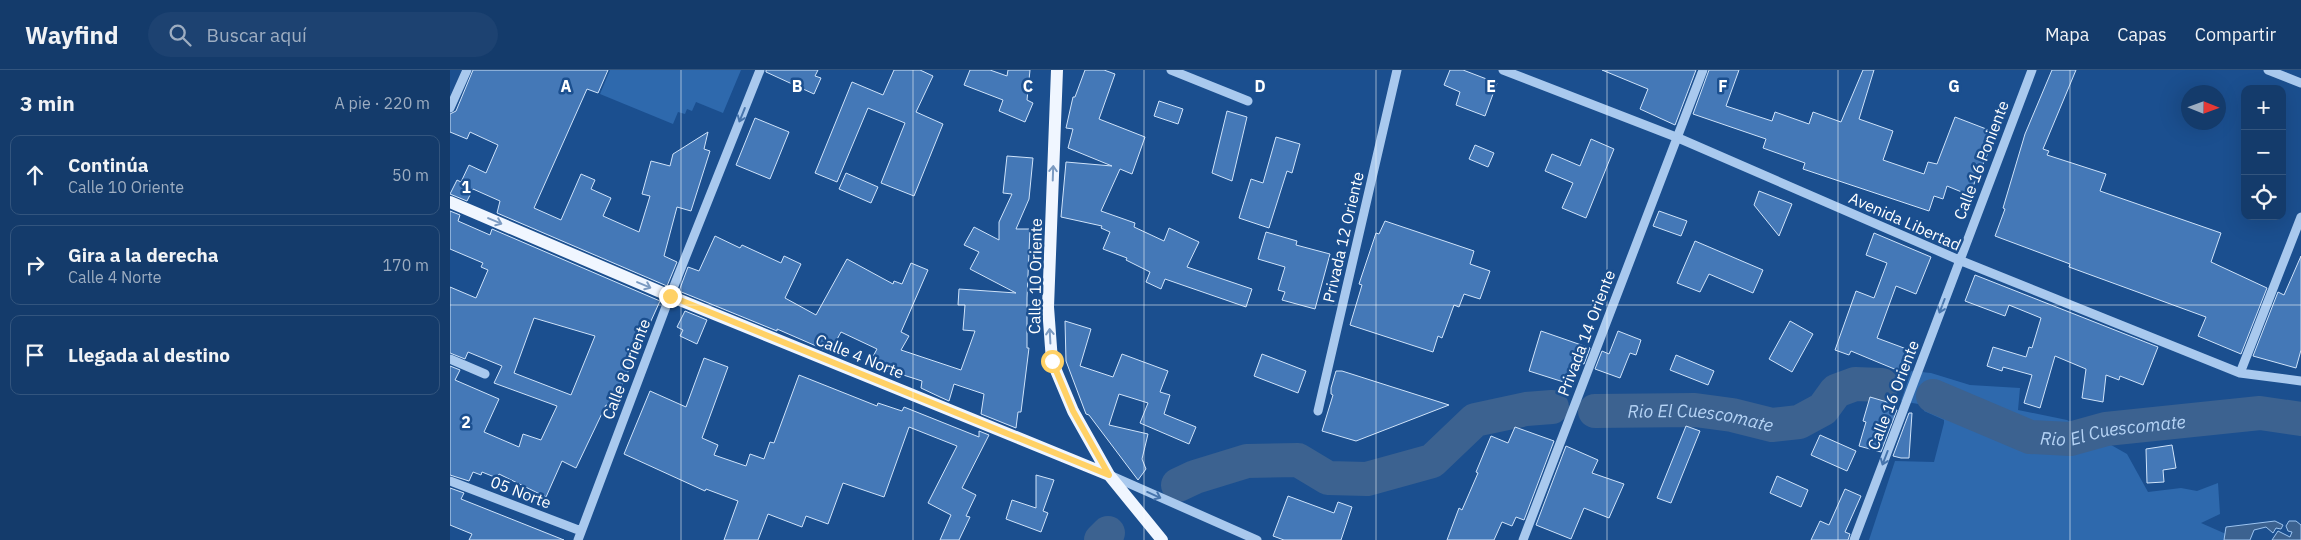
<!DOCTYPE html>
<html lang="es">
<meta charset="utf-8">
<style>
body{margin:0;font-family:"IBM Plex Sans",sans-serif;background:#1d4271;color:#f1f3f6}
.controls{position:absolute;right:15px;top:15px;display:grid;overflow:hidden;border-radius:10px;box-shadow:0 5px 20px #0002}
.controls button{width:45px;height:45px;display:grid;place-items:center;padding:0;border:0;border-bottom:1px solid #33557e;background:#143b6b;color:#f1f3f6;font:25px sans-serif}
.compass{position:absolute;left:1731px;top:15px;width:45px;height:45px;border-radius:50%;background:#143b6b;box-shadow:0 5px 20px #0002;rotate:91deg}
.stop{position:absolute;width:15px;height:15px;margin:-11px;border:4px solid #ffd166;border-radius:50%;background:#fff}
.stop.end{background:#ffd166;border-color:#fff;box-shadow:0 1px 5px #0008}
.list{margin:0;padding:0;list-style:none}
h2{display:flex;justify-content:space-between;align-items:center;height:65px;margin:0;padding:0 20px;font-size:21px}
h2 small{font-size:16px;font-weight:400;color:#9dadc1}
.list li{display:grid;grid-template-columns:32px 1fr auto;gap:15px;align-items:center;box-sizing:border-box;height:80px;margin:0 10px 10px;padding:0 10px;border:1px solid #33557e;border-radius:10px}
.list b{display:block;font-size:19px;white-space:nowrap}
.list p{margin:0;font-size:16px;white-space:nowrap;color:#9dadc1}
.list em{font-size:16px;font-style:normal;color:#9dadc1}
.icon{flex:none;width:28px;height:28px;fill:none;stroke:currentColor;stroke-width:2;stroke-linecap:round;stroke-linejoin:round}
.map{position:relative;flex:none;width:1851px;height:470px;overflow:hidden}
header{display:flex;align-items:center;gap:30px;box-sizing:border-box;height:70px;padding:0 25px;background:#143b6b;border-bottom:1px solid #33557e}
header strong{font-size:24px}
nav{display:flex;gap:28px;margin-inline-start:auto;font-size:18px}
.search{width:350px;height:45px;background:#1d4271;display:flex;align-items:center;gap:12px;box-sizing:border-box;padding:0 18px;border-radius:28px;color:#9dadc1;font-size:19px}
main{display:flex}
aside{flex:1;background:#143b6b}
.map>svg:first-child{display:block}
.green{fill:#2e69ad}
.water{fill:#3c6290;stroke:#9cc4f0}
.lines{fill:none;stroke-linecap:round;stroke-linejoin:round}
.river{stroke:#3c6290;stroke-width:34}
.building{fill:#4478b7;stroke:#cfe3fa;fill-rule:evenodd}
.minor{stroke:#a9c9ee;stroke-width:9}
.major{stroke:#f0f6ff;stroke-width:12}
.oneway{stroke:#4674ac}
.oneway2{stroke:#7b9ac1}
.route{stroke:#ffd166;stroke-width:6}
.grid{fill:none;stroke:#fff;stroke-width:1;stroke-opacity:0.55}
.labels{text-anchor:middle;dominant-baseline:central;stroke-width:5;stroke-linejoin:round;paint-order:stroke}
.street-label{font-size:16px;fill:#fff;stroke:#1b4f8f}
.water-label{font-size:18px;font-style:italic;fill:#b5d3f5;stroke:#1b4f8f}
.grid-label{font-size:16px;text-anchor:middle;font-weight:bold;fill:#fff;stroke:#1b4f8f;stroke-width:5;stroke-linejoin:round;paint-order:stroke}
</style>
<header>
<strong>Wayfind</strong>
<div class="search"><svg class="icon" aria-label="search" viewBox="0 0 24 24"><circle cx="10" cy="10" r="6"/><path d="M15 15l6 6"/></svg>Buscar aquí</div>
<nav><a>Mapa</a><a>Capas</a><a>Compartir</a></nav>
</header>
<main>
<aside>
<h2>3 min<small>A pie · 220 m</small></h2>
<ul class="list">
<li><svg class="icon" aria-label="ahead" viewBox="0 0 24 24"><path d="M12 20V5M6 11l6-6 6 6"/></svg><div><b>Continúa</b><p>Calle 10 Oriente</p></div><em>50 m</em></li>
<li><svg class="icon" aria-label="right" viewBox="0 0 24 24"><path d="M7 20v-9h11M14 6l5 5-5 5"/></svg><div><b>Gira a la derecha</b><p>Calle 4 Norte</p></div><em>170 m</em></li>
<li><svg class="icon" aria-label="arrive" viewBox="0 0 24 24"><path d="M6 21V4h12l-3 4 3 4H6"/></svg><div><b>Llegada al destino</b></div></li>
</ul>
</aside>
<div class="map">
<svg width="1851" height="470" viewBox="0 0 1851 470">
<rect width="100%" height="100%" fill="#1b4f8f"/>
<path class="green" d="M160,0H291L273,43L246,32L242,41L237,39L235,44L228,42L223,54L150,24Z
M1461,301L1481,303L1520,315L1570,318L1568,340L1617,350L1677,384L1698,422L1731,418L1747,421L1768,413L1770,444L1751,453L1776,464L1775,470H1419L1445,391L1484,392L1494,353V350L1474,341V335L1451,331Z"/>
<path class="water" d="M1825,451L1833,455L1831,459L1826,458L1823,463L1816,457L1804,460L1800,470H1774L1776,457Z
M1839,451H1846L1851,455V470H1822L1828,461L1840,467L1842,462L1838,461L1836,456Z"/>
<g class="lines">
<g class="river">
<path id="s1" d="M1483,326L1580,367L1620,369L1656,359L1810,343L1851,349"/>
<path id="s2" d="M1145,341L1245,340L1282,345L1322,355L1349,352L1373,339L1386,321L1405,314L1432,315"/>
<path d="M728,415L745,407L797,391L848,390L878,408L917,409L982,391L1025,350L1076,339L1102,337"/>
<path d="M651,470L658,463"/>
</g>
</g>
<path class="building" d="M23,0H158L148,23L137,19L84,138L111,150L131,104L145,110L141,119L161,128L153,146L189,162L200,126L192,124L201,91L220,96L223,84L258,62L254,79L260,81L241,141L227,137L214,186L227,192L217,216L47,143L50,131L23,119L17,131L0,124L7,110L11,112L19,95L36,103L48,75L20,62L17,69L0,62V44L6,41Z
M316,0H368L365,6L371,8L364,24L316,2Z
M444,0H470L483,6L466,42L493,54L464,126L431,113L455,53L418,38L387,112L365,103L402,12L433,25Z
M520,0H540L557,6L558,0H580L577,30L583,33L575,52L549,41L553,30L514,15Z
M635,0H654L665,4L649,49L695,67L682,104L670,99L651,141L685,153L684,157L714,171L719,158L749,172L737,197L802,219L796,237L715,209L711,219L696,212L700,202L676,190L677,188L653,179L660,162L651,158L652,156L611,147L616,92L662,96L618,78L623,59L616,58L623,27H625Z
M1000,0H1013L1047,13L1035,46L1006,35L1010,22L994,15Z
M1152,0H1246L1225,55L1190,39L1198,19Z
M1259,0H1289L1276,36L1322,51L1325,42L1359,54L1363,42L1391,52L1413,0H1424L1409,49L1443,61L1433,90L1474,104L1478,92L1487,94L1505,47L1544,62L1537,80L1539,81L1519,125L1497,116L1493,129L1484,126L1479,141L1353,99L1355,93L1313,78L1316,69L1243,44Z
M1602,0H1626L1593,79L1599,81L1597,85L1656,104L1650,121L1771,163L1761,192L1817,218L1791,284L1748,266L1756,247L1619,197L1620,194L1545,166L1555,139L1553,138L1575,64Z
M709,31L733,39L728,54L704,46Z
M777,41L797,47L782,111L762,103Z
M305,48L339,62L320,109L286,95Z
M826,67L850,74L842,103L837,101L819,158L789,148L801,109L813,113Z
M1141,69L1164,79L1136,148L1112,138L1123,113L1095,101L1102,84L1130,96Z
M1025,75L1044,83L1038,97L1019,89Z
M557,86L583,88L579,129L566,159H580L577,228V278H579L571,342H568L566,358L531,344L534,324L504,314L499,331L490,327L471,318L472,311L444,302L443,304L420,292L427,279L391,262L380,282L327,259V261L229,221L238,197L249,201L265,166L290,178L292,175L331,193L334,186L351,194L335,228L366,245L397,189L443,214L444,211L452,214L461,193L478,200L451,262L459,266L451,280L511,300L525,261L513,260L515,235H508L509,219L566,223L520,199L529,182L514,175L524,157L549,170V152L562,124L553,123Z
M396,103L428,117L421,133L389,119Z
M1309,121L1342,134L1329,166L1304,135Z
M0,141L10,145L8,151L40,165L42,159L210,231L162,337L156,335L126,398L112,391L96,427L49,404L47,408L32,402L31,405L23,402L19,411L0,405V296L10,300L5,310L49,329L34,362L69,377L73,364L91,370L107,336L44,313L52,296L18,282L15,289L0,283V217L26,228L38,200L31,197L33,193L0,179ZM84,248L145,266L121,325L64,303Z
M1209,141L1237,151L1231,166L1203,156Z
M935,151L1024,181L1020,194L1040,201L1030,229L1014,224L1009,237L1004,235L992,268L988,266L983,282L900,255L912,215L909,214L926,163L929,164Z
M816,162L847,171L846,175L880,184L865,239L832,230L835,222L828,220L835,197L808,189Z
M1424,163L1481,187L1466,224L1446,216L1427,268L1462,281L1454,303L1401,281L1399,285L1385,280L1406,221L1424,228L1437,193L1416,185Z
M1245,171L1313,200L1303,223L1259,204L1250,222L1227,213Z
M1851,186V280L1846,298L1803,286L1828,222L1834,225Z
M1525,205L1708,277L1693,315L1670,306L1669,310L1656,305L1653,332L1632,328L1636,299L1605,286L1590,338L1574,333L1582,305L1553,297L1552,301L1537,296L1543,277L1576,287L1579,277L1582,278L1591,248L1559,235L1555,246L1515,231Z
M235,241L257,250L247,274L230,266L233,260L227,257Z
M615,251L641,259L630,296L663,307L672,284L718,301L710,322L720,325L714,344L746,357L739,374L690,353L698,333L669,324L659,355L698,364L692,389L696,399L688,410L639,345L636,344L616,291Z
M1340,251L1363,264L1342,302L1319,289Z
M1091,261L1140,278L1134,294L1130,293L1123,315L1079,301Z
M1168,261L1191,270L1186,285L1180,283L1170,308L1145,299L1152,281L1159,284Z
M812,284L856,301L848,323L804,306Z
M1226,285L1264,301L1258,315L1220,300Z
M254,288L278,297L252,368L268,375L264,385L296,396L300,384L314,389L320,372L324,373L349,305L427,336L428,333L452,341L454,337L529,367V361L539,365L512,418L526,425L516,446L520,447L509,470H490L501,445L478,433L507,376L459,357L434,427L393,413L378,454L356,446L352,457L318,444L308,470H274L288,431L256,419L255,421L174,384L200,321L236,337Z
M886,301H892L999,335L906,371L872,361L883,325L881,324V318Z
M1420,327L1444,334L1442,339L1447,340L1431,382L1409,376L1416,352L1413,351Z
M1459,343H1462L1459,388H1451L1443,386Z
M1236,356L1250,361L1221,433L1207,428Z
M1065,357L1104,371L1074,450L1066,447L1062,456L1052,452L1044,470H997L1009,438L1012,440L1028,403L1026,402L1041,366L1058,373Z
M1370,365L1406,381L1397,401L1361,385Z
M1722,375L1726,398L1713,400L1714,412L1697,413L1696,379Z
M1116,376L1148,390L1142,403L1174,414L1159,448L1134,438L1121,469L1086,455Z
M586,405L604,410L593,441L598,443L591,462L556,449L562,430L586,438Z
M1327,406L1358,420L1351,437L1320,423Z
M0,418L14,423L11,429L114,470H19L22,464L0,455Z
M1395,419L1411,426L1395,462L1400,464L1398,470H1361L1370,451L1379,455Z
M838,426L884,443L888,432L902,437L891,470H834L823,466Z"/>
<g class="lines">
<path class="minor" d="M721,0L798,31
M1053,0L1226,67L1509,190L1790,303L1851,311
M1818,0L1851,13
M0,38L17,0
M0,289L35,304
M1790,303L1851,147
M868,341L947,0
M662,406L807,470
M0,411L131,461
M128,470L220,226L310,0
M1073,470L1253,0
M1404,470L1582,0"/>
<path class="major" d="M607,0L598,237L602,291L623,341L659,405L712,470
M0,132L220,226L659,405"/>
</g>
<defs><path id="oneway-shaft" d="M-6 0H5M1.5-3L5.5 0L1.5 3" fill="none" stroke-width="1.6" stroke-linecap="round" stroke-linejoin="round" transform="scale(1.25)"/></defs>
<g class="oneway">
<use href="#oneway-shaft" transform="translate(292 45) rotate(112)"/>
<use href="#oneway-shaft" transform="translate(1492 236) rotate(111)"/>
<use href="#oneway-shaft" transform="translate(1435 388) rotate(111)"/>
<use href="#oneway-shaft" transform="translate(704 425) rotate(24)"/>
</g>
<g class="oneway2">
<use href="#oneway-shaft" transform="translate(603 103) rotate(-88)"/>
<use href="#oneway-shaft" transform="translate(45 151) rotate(23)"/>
<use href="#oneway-shaft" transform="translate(194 215) rotate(23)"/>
<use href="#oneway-shaft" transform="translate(600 266) rotate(-93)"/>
</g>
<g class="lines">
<path class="route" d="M220,226L659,405L623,341L602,291"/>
</g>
<path class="grid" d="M231,0V470M463,0V470M694,0V470M926,0V470M1157,0V470M1388,0V470M1620,0V470M0,235H1851"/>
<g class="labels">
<g class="street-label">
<text transform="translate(1531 90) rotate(-69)">Calle 16 Poniente</text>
<text transform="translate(1455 151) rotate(24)">Avenida Libertad</text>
<text transform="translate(893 167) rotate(-77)">Privada 12 Oriente</text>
<text transform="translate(585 206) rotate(-89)">Calle 10 Oriente</text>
<text transform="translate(1136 263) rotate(-69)">Privada 14 Oriente</text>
<text transform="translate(410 286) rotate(22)">Calle 4 Norte</text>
<text transform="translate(176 299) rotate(-69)">Calle 8 Oriente</text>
<text transform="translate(1443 325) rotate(-69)">Calle 16 Oriente</text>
<text transform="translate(71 422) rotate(21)">05 Norte</text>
</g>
<g class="water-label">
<text stroke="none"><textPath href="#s2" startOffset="106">Rio El Cuescomate</textPath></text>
<text stroke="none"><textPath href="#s1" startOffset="189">Rio El Cuescomate</textPath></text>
</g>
</g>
<g class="grid-label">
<text x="116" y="22">A</text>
<text x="347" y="22">B</text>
<text x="578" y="22">C</text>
<text x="810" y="22">D</text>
<text x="1041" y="22">E</text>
<text x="1273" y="22">F</text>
<text x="1504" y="22">G</text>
<text x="16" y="123">1</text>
<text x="16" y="358">2</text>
</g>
</svg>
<div class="controls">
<button>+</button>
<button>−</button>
<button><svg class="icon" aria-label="locate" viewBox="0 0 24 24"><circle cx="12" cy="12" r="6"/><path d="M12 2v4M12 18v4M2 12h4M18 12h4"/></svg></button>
</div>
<svg class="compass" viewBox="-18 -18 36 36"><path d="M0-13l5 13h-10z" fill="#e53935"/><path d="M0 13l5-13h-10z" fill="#9dadc1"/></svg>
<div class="stop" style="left:602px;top:291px"></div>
<div class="stop end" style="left:220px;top:226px"></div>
</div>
</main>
